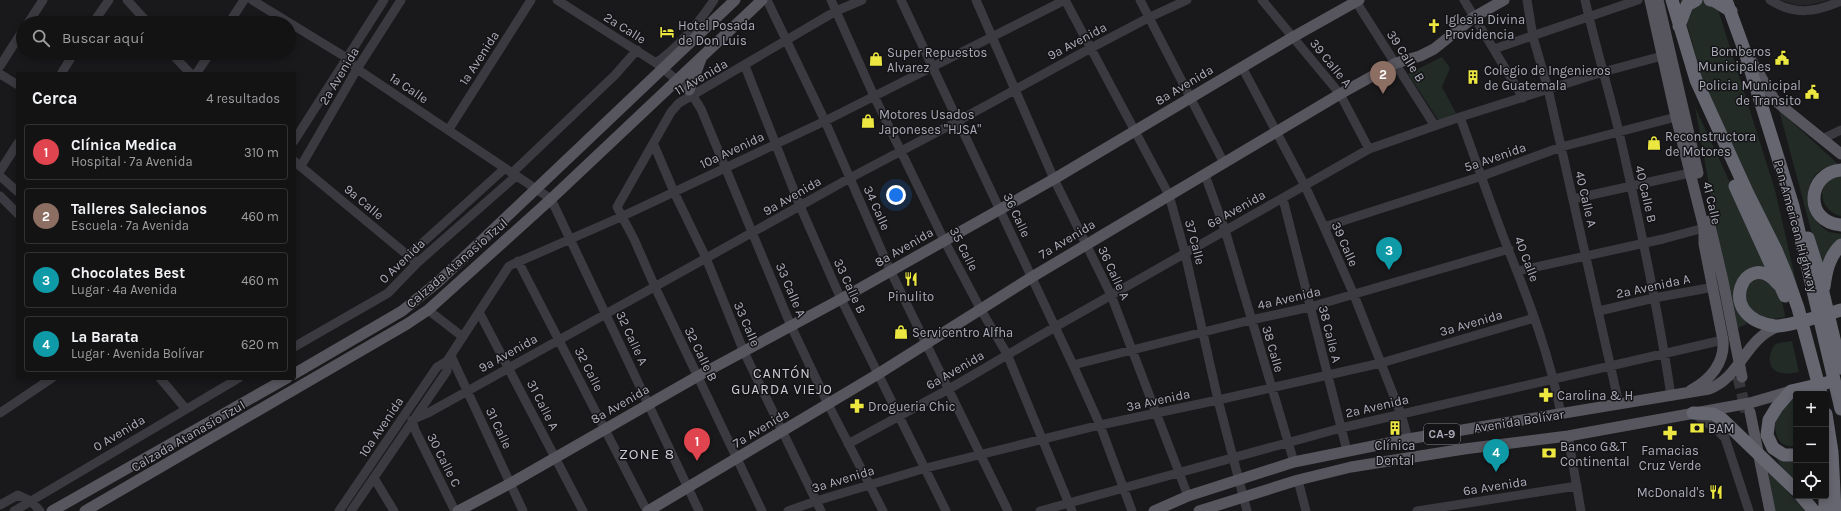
<!DOCTYPE html>
<html lang="es">
<meta charset="utf-8">
<style>
body{margin:0;font-family:Karla,sans-serif;background:#202022;color:#f1f3f6}
.controls{position:absolute;right:12px;bottom:12px;display:grid;overflow:hidden;border-radius:4px;box-shadow:0 2px 6px #0003}
.controls button{width:36px;height:36px;display:grid;place-items:center;padding:0;border:0;border-bottom:1px solid #323234;background:#131314;color:#f1f3f6;font:20px sans-serif}
.you{position:absolute;left:896px;top:195px;width:14px;height:14px;margin:-10px;border:3px solid #fff;border-radius:50%;background:#1a73e8;box-shadow:0 0 0 6px #1a73e833}
.badge{display:grid;place-items:center;width:26px;height:26px;border-radius:50%;background:#ebe740;color:#fff;font-size:13px;font-weight:700}
.pin{position:absolute;translate:-50% -33px;filter:drop-shadow(0 1px 2px #0008)}
.pin::after{content:'';position:absolute;top:21px;width:14px;height:12px;background:inherit;clip-path:polygon(0 0,100% 0,50% 100%)}
.list{margin:0;padding:0;list-style:none}
h2{display:flex;justify-content:space-between;align-items:center;height:52px;margin:0;padding:0 16px;font-size:17px}
h2 small{font-size:13px;font-weight:400;color:#9d9ea0}
.list li{display:grid;grid-template-columns:26px 1fr auto;gap:12px;align-items:center;box-sizing:border-box;height:56px;margin:0 8px 8px;padding:0 8px;border:1px solid #323234;border-radius:4px}
.list b{display:block;font-size:15px;white-space:nowrap}
.list p{margin:0;font-size:13px;white-space:nowrap;color:#9d9ea0}
.list em{font-size:13px;font-style:normal;color:#9d9ea0}
.icon{flex:none;width:22px;height:22px;fill:none;stroke:currentColor;stroke-width:2;stroke-linecap:round;stroke-linejoin:round}
.map{position:relative;flex:none;width:1841px;height:511px;overflow:hidden}
.search{position:absolute;background:#131314;box-shadow:0 2px 6px #0003;left:16px;top:16px;width:280px;height:44px;display:flex;align-items:center;gap:10px;box-sizing:border-box;padding:0 14px;border-radius:22px;color:#9d9ea0;font-size:15px}
.panel{position:absolute;background:#131314;box-shadow:0 2px 6px #0003;left:16px;top:72px;width:280px;height:308px;border-radius:4px}
.map>svg:first-child{display:block}
.built{fill:#262528}
.green{fill:#232b26}
.lines{fill:none;stroke-linecap:round;stroke-linejoin:round}
.major-tunnel{stroke:#36363b;stroke-width:11;stroke-dasharray:11 5.5;stroke-linecap:butt}
.minor{stroke:#3b3a40;stroke-width:9}
.major{stroke:#57565e;stroke-width:11}
.highway{stroke:#666670;stroke-width:13}
.labels{text-anchor:middle;dominant-baseline:central;stroke-width:3;stroke-linejoin:round;paint-order:stroke}
.shield{fill:#141416;stroke:#7e7e89;stroke-width:1}
.shield-label{font-size:12px;font-weight:bold;fill:#acacba}
.poi-label{font-size:13px;fill:#acacba;stroke:#141416;text-anchor:start}
.street-label{font-size:13px;fill:#acacba;stroke:#141416}
.neighbourhood-label{font-size:14px;letter-spacing:1px;fill:#cdccd6;stroke:#141416}
.quarter-label{font-size:15px;letter-spacing:1px;fill:#cdccd6;stroke:#141416}
</style>
<div class="map">
<svg width="1841" height="511" viewBox="0 0 1841 511">
<rect width="100%" height="100%" fill="#19191b"/>
<path class="built" d="M1780,0H1830L1809,5H1796Z"/>
<path class="green" d="M1680,0H1715L1775,190L1798,290L1743,167L1706,91Z
M1442,57L1450,68L1442,87L1456,113L1439,121L1408,74Z
M1695,107L1733,189L1765,267L1750,268L1741,275L1743,317L1747,324L1738,328L1724,269Z
M1779,110L1838,164C1830,166 1819,169 1814,177C1801,194 1810,222 1829,232C1832,233 1837,233 1841,234V239C1826,252 1823,255 1823,275Z
M1841,174V216C1825,213 1814,192 1830,180C1833,178 1837,176 1841,174Z
M1754,278C1776,281 1783,297 1785,317L1767,320L1747,307L1744,289Z
M1792,341L1799,372C1786,375 1767,375 1770,355C1771,351 1773,346 1776,344C1780,342 1788,342 1792,341Z
M1796,399V445C1777,452 1770,426 1779,413C1780,410 1784,408 1786,406C1789,403 1791,400 1796,399Z
M1774,455L1787,461L1796,462V481L1780,465Z
M1764,465L1799,504L1805,511H1774Z"/>
<g class="lines">
<path class="major-tunnel" d="M1738,377L1746,412"/>
<path class="minor" d="M127,0L148,23
M252,0L347,58L357,69L551,199L699,511
M557,0L656,63L689,90L701,109L791,326L828,404L883,511
M767,0L825,121L890,270L1008,511
M831,0L874,96L944,240L981,310L1007,354L1072,511
M901,0L1073,365L1100,425L1132,511
M976,0L1054,179L1111,295L1188,496
M1065,0L1169,195L1185,253L1218,400L1247,511
M1140,0L1224,163
M1262,0L1340,94L1369,149
M1355,0L1435,126
M1464,0L1523,98
M1527,0L1533,37L1548,89L1619,404
M1585,0C1595,44 1608,88 1619,132C1639,219 1658,307 1671,396
M1770,0C1795,16 1815,12 1841,1
M28,23L43,0
M93,23L109,0
M229,23L244,0
M1494,49L1638,0
M171,53L191,74
M656,63C680,46 698,24 714,0
M0,66L23,30
M745,66L800,206L841,299L946,511
M1242,67L1305,186L1324,227L1354,295L1401,414L1408,439
M0,74L18,85
M61,74L74,53
M196,74L210,53
M1460,117C1476,161 1491,205 1508,249C1530,303 1550,357 1561,414
M449,129L531,0
M1822,139L1841,130
M294,141L384,0
M654,145L674,192L706,258L744,352L821,511
M294,161L417,263
M301,166L357,69L401,0
M0,171L18,143
M512,173L615,75L637,50
M1205,175L1225,230L1294,462
M0,176L18,192
M0,196L18,214
M1283,199L1347,451
M1573,199L1690,173
M1324,227L1482,176L1561,147L1676,117
M408,256L504,169
M518,261L647,511
M1518,271L1663,239L1704,228
M428,310L463,337
M1599,311L1654,298L1714,287
M479,312L583,511
M294,347L388,293L417,263L516,176
M451,356L523,511
M1073,365L1251,320L1310,307L1509,249
M160,378L185,408
M0,413L52,378
M1693,413L1716,429L1725,438L1749,511
M1568,436L1581,511
M848,444L949,389L1055,327L1369,149L1460,117L1603,72L1662,56
M374,478L394,511
M1298,480L1306,511
M0,505L18,495L31,501L40,511
M14,511L239,378
M339,511L437,367L447,361L509,266L623,216L825,121L1065,0
M351,511L447,371V361
M455,511L415,430L412,420L428,413L850,178L958,121L1091,48L1148,18L1187,0
M762,511L655,287L634,239L617,207L671,112L679,103L836,11L862,0
M788,511L816,501L926,468L1100,425L1218,400L1381,363L1534,318
M1040,511L1341,428L1723,340
M1417,511L1577,486"/>
<path class="major" d="M1650,0L1676,117L1704,228V244L1723,340C1725,363 1710,380 1691,390
M1658,0L1698,173
M1751,60L1774,99L1784,108L1841,154
M689,90L701,59
M1709,221L1723,281L1742,377
M294,374L402,311L438,282L735,0
M1750,412L1770,511
M52,511L287,378
M85,511L407,324L428,310L551,199L762,0
M458,511L511,483L698,376L841,299L1054,179L1293,37L1359,0
M648,511L878,374L1032,277L1340,94L1396,63L1420,56L1434,49L1474,17L1504,0
M1154,511L1188,496L1294,462L1408,439L1709,389C1741,377 1744,340 1777,327
M1199,511L1298,480L1351,467L1464,449L1568,436L1750,403L1791,391"/>
<path class="highway" d="M1672,0L1696,80L1748,194L1776,250L1786,274L1798,308L1821,394
M1710,0L1715,1L1731,11
M1726,0L1745,52L1793,206L1841,409
M1679,26L1687,5L1696,0
M1841,170C1807,173 1803,222 1841,225
M1735,186L1785,296
M1808,238L1816,263L1841,368
M1778,284C1746,245 1712,318 1775,326C1785,327 1829,314 1841,310
M1824,287C1826,272 1829,256 1841,245
M1693,413L1713,414L1722,419L1796,490
M1826,414L1832,452L1835,511
M1796,455H1784L1773,448L1767,435L1769,420L1777,407L1791,391L1826,383
M1801,496L1814,511
M1825,496V511"/>
</g>
<defs>
<symbol id="church-bare" viewBox="-9 -9 18 18"><path d="M-1.2-6h2.4v3.5h3.3v2.4h-3.3V6h-2.4V-.1h-3.3v-2.4h3.3Z" fill="#ebe740" stroke="#141416" stroke-width="2.5" paint-order="stroke"/></symbol>
<symbol id="hotel-bare" viewBox="-9 -9 18 18"><path d="M-6-4.5h1.5V1H6V5H4.5V3h-9V5H-6ZM-4 0a1.8 1.8 0 1 1 3.6 0ZM.5 0V-2.5h3Q6-2.5 6 0Z" fill="#ebe740" stroke="#141416" stroke-width="2.5" paint-order="stroke"/></symbol>
<symbol id="civic-bare" viewBox="-9 -9 18 18"><path d="M-.6-6.5H3V-4.5H.6V-3L4-1V1h2V6H-6V1h2V-1L-.6-3ZM-1.2 2.5V6h2.4V2.5Z" fill="#ebe740" stroke="#141416" stroke-width="2.5" paint-order="stroke"/></symbol>
<symbol id="shop-bare" viewBox="-9 -9 18 18"><path d="M-5-2.5h2.3a2.7 3.5 0 0 1 5.4 0H5L5.5 6h-11ZM-1.5-2.5h3a1.5 2.3 0 0 0-3 0Z" fill="#ebe740" stroke="#141416" stroke-width="2.5" paint-order="stroke"/></symbol>
<symbol id="building-bare" viewBox="-9 -9 18 18"><path d="M-4-6H4V6H1V3H-1V6H-4ZM-2.5-4.3h1.7v1.8h-1.7ZM.8-4.3h1.7v1.8H.8ZM-2.5-1h1.7V.8h-1.7ZM.8-1h1.7V.8H.8Z" fill="#ebe740" stroke="#141416" stroke-width="2.5" paint-order="stroke"/></symbol>
<symbol id="restaurant-bare" viewBox="-9 -9 18 18"><path d="M-5-6h1v4h1v-4h1v4h1v-4h1v5L-1.5 .5V6h-2V.5L-5-1ZM5-6V6H3V1.5H1.5Q1.5-4 5-6Z" fill="#ebe740" stroke="#141416" stroke-width="2.5" paint-order="stroke"/></symbol>
<symbol id="pharmacy-bare" viewBox="-9 -9 18 18"><path d="M-2-6h4v4h4v4h-4v4h-4v-4h-4v-4h4Z" fill="#ebe740" stroke="#141416" stroke-width="2.5" paint-order="stroke"/></symbol>
<symbol id="bank-bare" viewBox="-9 -9 18 18"><path d="M-6-4H6V4H-6ZM0-2.3a2.3 2.3 0 1 0 0 4.6a2.3 2.3 0 1 0 0-4.6Z" fill="#ebe740" stroke="#141416" stroke-width="2.5" paint-order="stroke"/></symbol>
</defs>
<g fill-rule="evenodd">
<use href="#church-bare" x="1424" y="16" width="20" height="20"/>
<use href="#hotel-bare" x="657" y="22" width="20" height="20"/>
<use href="#civic-bare" x="1772" y="48" width="20" height="20"/>
<use href="#shop-bare" x="866" y="49" width="20" height="20"/>
<use href="#building-bare" x="1463" y="67" width="20" height="20"/>
<use href="#civic-bare" x="1802" y="82" width="20" height="20"/>
<use href="#shop-bare" x="858" y="111" width="20" height="20"/>
<use href="#shop-bare" x="1644" y="133" width="20" height="20"/>
<use href="#restaurant-bare" x="901" y="269" width="20" height="20"/>
<use href="#shop-bare" x="891" y="322" width="20" height="20"/>
<use href="#pharmacy-bare" x="1536" y="385" width="20" height="20"/>
<use href="#pharmacy-bare" x="847" y="396" width="20" height="20"/>
<use href="#building-bare" x="1385" y="418" width="20" height="20"/>
<use href="#bank-bare" x="1687" y="418" width="20" height="20"/>
<use href="#pharmacy-bare" x="1660" y="423" width="20" height="20"/>
<use href="#bank-bare" x="1539" y="443" width="20" height="20"/>
<use href="#restaurant-bare" x="1706" y="482" width="20" height="20"/>
</g>
<g class="labels">
<rect class="shield" x="1424" y="424" width="36" height="20" rx="3"/>
<g class="shield-label">
<text x="1442" y="434">CA-9</text>
</g>
<g class="poi-label">
<text x="1445" y="19">Iglesia Divina<tspan x="1445" dy="15">Providencia</tspan></text>
<text x="678" y="25">Hotel Posada<tspan x="678" dy="15">de Don Luis</tspan></text>
<text x="1771" y="51" text-anchor="end">Bomberos<tspan x="1771" dy="15">Municipales</tspan></text>
<text x="887" y="52">Super Repuestos<tspan x="887" dy="15">Alvarez</tspan></text>
<text x="1484" y="70">Colegio de Ingenieros<tspan x="1484" dy="15">de Guatemala</tspan></text>
<text x="1801" y="85" text-anchor="end">Policia Municipal<tspan x="1801" dy="15">de Transito</tspan></text>
<text x="879" y="114">Motores Usados<tspan x="879" dy="15">Japoneses "HJSA"</tspan></text>
<text x="1665" y="136">Reconstructora<tspan x="1665" dy="15">de Motores</tspan></text>
<text x="911" y="296" text-anchor="middle">Pinulito</text>
<text x="912" y="332">Servicentro Alfha</text>
<text x="1557" y="395">Carolina &amp; H</text>
<text x="868" y="406">Drogueria Chic</text>
<text x="1708" y="428">BAM</text>
<text x="1395" y="445" text-anchor="middle">Clínica<tspan x="1395" dy="15">Dental</tspan></text>
<text x="1560" y="446">Banco G&amp;T<tspan x="1560" dy="15">Continental</tspan></text>
<text x="1670" y="450" text-anchor="middle">Famacias<tspan x="1670" dy="15">Cruz Verde</tspan></text>
<text x="1705" y="492" text-anchor="end">McDonald's</text>
</g>
<g class="street-label">
<text transform="translate(625 28) rotate(32)">2a Calle</text>
<text transform="translate(1077 41) rotate(-28)">9a Avenida</text>
<text transform="translate(1406 56) rotate(57)">39 Calle B</text>
<text transform="translate(479 58) rotate(-57)">1a Avenida</text>
<text transform="translate(1331 63) rotate(51)">39 Calle A</text>
<text transform="translate(339 76) rotate(-59)">2a Avenida</text>
<text transform="translate(701 77) rotate(-30)">11 Avenida</text>
<text transform="translate(1184 85) rotate(-31)">8a Avenida</text>
<text transform="translate(409 88) rotate(34)">1a Calle</text>
<text transform="translate(732 150) rotate(-25)">10a Avenida</text>
<text transform="translate(1495 157) rotate(-19)">5a Avenida</text>
<text transform="translate(1646 194) rotate(77)">40 Calle B</text>
<text transform="translate(792 196) rotate(-30)">9a Avenida</text>
<text transform="translate(1586 199) rotate(77)">40 Calle A</text>
<text transform="translate(364 202) rotate(40)">9a Calle</text>
<text transform="translate(1712 203) rotate(77)">41 Calle</text>
<text transform="translate(877 208) rotate(66)">34 Calle</text>
<text transform="translate(1236 209) rotate(-29)">6a Avenida</text>
<text transform="translate(1017 215) rotate(65)">36 Calle</text>
<text transform="translate(1796 226) rotate(75)">Pan-American Highway</text>
<text transform="translate(1067 239) rotate(-31)">7a Avenida</text>
<text transform="translate(1195 242) rotate(75)">37 Calle</text>
<text transform="translate(1345 244) rotate(66)">39 Calle</text>
<text transform="translate(904 247) rotate(-30)">8a Avenida</text>
<text transform="translate(964 249) rotate(63)">35 Calle</text>
<text transform="translate(1527 259) rotate(69)">40 Calle</text>
<text transform="translate(402 261) rotate(-44)">0 Avenida</text>
<text transform="translate(457 263) rotate(-41)">Calzada Atanasio Tzul</text>
<text transform="translate(1114 273) rotate(65)">36 Calle A</text>
<text transform="translate(850 286) rotate(65)">33 Calle B</text>
<text transform="translate(1653 286) rotate(-12)">2a Avenida A</text>
<text transform="translate(791 290) rotate(67)">33 Calle A</text>
<text transform="translate(1289 298) rotate(-13)">4a Avenida</text>
<text transform="translate(1471 323) rotate(-16)">3a Avenida</text>
<text transform="translate(747 324) rotate(67)">33 Calle</text>
<text transform="translate(1330 334) rotate(76)">38 Calle A</text>
<text transform="translate(632 338) rotate(65)">32 Calle A</text>
<text transform="translate(1273 349) rotate(74)">38 Calle</text>
<text transform="translate(508 353) rotate(-29)">9a Avenida</text>
<text transform="translate(701 354) rotate(64)">32 Calle B</text>
<text transform="translate(589 369) rotate(63)">32 Calle</text>
<text transform="translate(955 370) rotate(-30)">6a Avenida</text>
<text transform="translate(1158 400) rotate(-12)">3a Avenida</text>
<text transform="translate(620 404) rotate(-30)">8a Avenida</text>
<text transform="translate(543 405) rotate(63)">31 Calle A</text>
<text transform="translate(1377 406) rotate(-13)">2a Avenida</text>
<text transform="translate(1519 421) rotate(-9)">Avenida Bolívar</text>
<text transform="translate(381 427) rotate(-56)">10a Avenida</text>
<text transform="translate(499 428) rotate(65)">31 Calle</text>
<text transform="translate(761 428) rotate(-31)">7a Avenida</text>
<text transform="translate(119 433) rotate(-31)">0 Avenida</text>
<text transform="translate(188 436) rotate(-30)">Calzada Atanasio Tzul</text>
<text transform="translate(444 460) rotate(63)">30 Calle C</text>
<text transform="translate(843 479) rotate(-17)">3a Avenida</text>
<text transform="translate(1495 486) rotate(-9)">6a Avenida</text>
</g>
<g class="neighbourhood-label">
<text x="782" y="373">CANTÓN<tspan x="782" dy="16">GUARDA VIEJO</tspan></text>
</g>
<g class="quarter-label">
<text x="647" y="454">ZONE 8</text>
</g>
</g>
</svg>
<div class="controls">
<button>+</button>
<button>−</button>
<button><svg class="icon" aria-label="locate" viewBox="0 0 24 24"><circle cx="12" cy="12" r="6"/><path d="M12 2v4M12 18v4M2 12h4M18 12h4"/></svg></button>
</div>
<div class="you"></div>
<div class="pin badge" style="left:697px;top:461px;background:#e0444e">1</div>
<div class="pin badge" style="left:1383px;top:94px;background:#8d6e63">2</div>
<div class="pin badge" style="left:1389px;top:270px;background:#0f9aa8">3</div>
<div class="pin badge" style="left:1496px;top:472px;background:#0f9aa8">4</div>
<div class="search"><svg class="icon" aria-label="search" viewBox="0 0 24 24"><circle cx="10" cy="10" r="6"/><path d="M15 15l6 6"/></svg>Buscar aquí</div>
<section class="panel">
<h2>Cerca<small>4 resultados</small></h2>
<ul class="list">
<li><span class="badge" style="background:#e0444e">1</span><div><b>Clínica Medica</b><p>Hospital · 7a Avenida</p></div><em>310 m</em></li>
<li><span class="badge" style="background:#8d6e63">2</span><div><b>Talleres Salecianos</b><p>Escuela · 7a Avenida</p></div><em>460 m</em></li>
<li><span class="badge" style="background:#0f9aa8">3</span><div><b>Chocolates Best</b><p>Lugar · 4a Avenida</p></div><em>460 m</em></li>
<li><span class="badge" style="background:#0f9aa8">4</span><div><b>La Barata</b><p>Lugar · Avenida Bolívar</p></div><em>620 m</em></li>
</ul>
</section>
</div>
